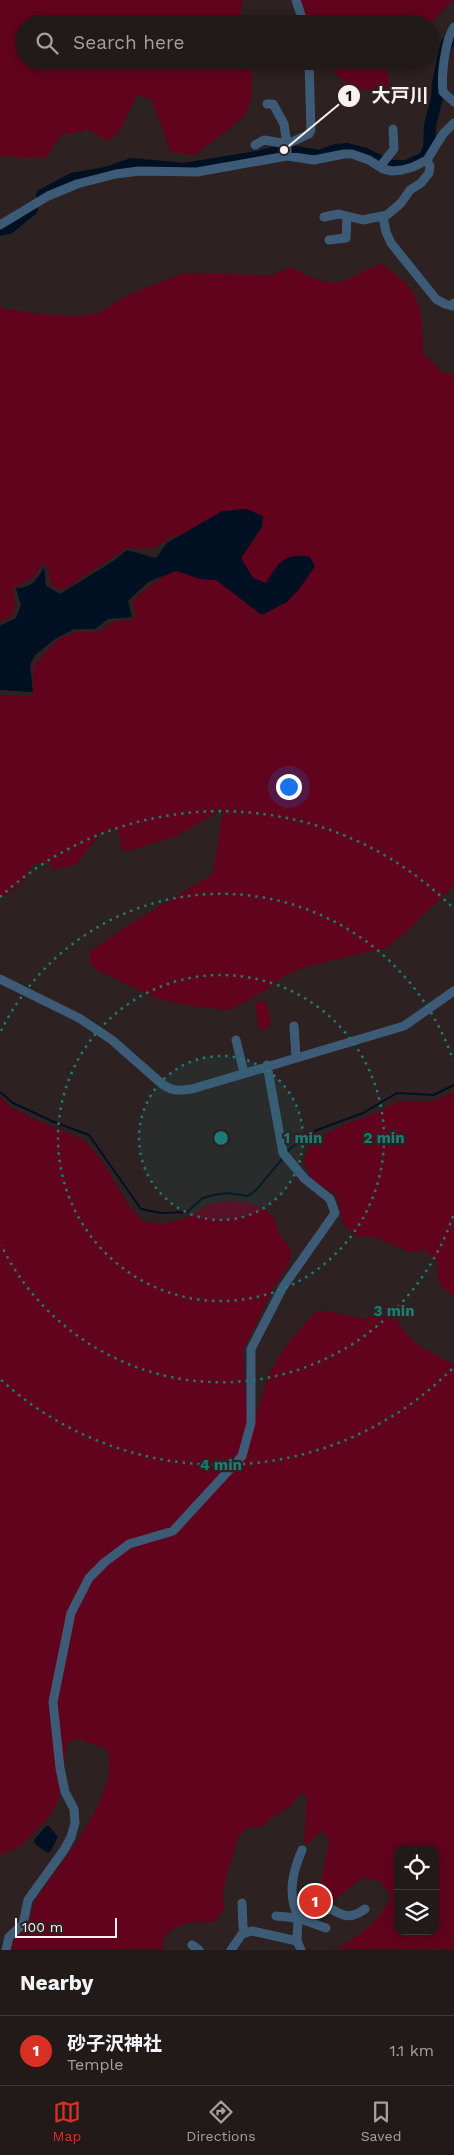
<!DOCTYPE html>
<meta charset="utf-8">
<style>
body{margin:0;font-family:"Work Sans","Noto Sans JP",sans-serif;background:#2a2222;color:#f1f3f6}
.controls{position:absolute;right:15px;bottom:15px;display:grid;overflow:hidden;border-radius:10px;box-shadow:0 2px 12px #0003}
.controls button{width:45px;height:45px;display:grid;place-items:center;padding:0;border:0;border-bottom:1px solid #3f3838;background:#221919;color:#f1f3f6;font:25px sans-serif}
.scale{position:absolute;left:15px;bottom:12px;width:102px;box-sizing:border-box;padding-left:5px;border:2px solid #f9f0f1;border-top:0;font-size:14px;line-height:18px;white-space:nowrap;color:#f9f0f1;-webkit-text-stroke:4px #2d2121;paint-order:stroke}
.you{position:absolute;left:288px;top:786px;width:18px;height:18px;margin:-12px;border:4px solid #fff;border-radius:50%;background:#1a73e8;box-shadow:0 0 0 8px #1a73e833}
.badge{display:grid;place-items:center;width:32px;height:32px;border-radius:50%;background:#d93025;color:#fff;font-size:16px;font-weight:700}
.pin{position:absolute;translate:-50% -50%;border:2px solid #fff;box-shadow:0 1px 5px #0006}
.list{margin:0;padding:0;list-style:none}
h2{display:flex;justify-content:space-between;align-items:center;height:65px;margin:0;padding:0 20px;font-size:21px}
h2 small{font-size:16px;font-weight:400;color:#a2a0a2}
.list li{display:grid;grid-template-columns:32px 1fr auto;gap:15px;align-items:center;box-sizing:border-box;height:70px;padding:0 20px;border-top:1px solid #3f3838}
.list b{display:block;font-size:19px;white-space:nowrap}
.list p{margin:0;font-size:16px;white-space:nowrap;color:#a2a0a2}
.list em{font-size:16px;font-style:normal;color:#a2a0a2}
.icon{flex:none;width:28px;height:28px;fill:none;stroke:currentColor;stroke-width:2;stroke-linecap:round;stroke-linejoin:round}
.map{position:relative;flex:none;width:454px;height:1950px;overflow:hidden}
.search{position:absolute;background:#221919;box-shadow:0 2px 12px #0003;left:15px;right:15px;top:15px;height:55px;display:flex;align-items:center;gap:12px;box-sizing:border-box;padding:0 18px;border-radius:28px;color:#a2a0a2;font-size:19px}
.sheet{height:135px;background:#221919}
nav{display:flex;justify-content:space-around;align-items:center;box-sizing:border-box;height:70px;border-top:1px solid #3f3838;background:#221919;font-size:14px;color:#a2a0a2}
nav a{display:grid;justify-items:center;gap:2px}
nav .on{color:#d93025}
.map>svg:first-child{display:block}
.green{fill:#61031d;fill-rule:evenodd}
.water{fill:#001023}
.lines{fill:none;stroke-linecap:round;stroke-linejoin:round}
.stream{stroke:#001023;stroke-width:2}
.river{stroke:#001023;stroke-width:12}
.street{stroke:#3d5b76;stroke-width:9}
.ring{fill:none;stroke:#1b7c75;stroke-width:2.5;stroke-dasharray:2.5 5}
.centre{fill:#1b7c75;stroke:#2d2121;stroke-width:2.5}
.ring-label{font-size:15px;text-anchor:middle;font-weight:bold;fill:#1b7c75;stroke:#2d2121;stroke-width:4.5;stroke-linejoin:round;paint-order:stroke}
.leader{fill:none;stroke:#f9f0f1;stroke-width:2}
.callout-dot{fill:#f9f0f1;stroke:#2d2121;stroke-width:2}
.mark-label{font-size:15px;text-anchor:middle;font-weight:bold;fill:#111}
.callout-label{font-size:19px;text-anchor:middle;font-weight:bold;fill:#f9f0f1;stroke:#2d2121;stroke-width:4.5;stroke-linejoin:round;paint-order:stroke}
</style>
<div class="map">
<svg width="454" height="1950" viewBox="0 0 454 1950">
<rect width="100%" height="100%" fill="#2d2121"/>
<path class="green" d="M0,0H242L241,12L243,24H24V61H251L252,96L245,116L195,155L171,152L151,99L137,95L118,134L106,141L89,130L61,135L46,158L0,156Z
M299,0H453L429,24H308Z
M325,61H389L388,87L355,91L328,67Z
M382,264C423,293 422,305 423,353L442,372L454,375V885L405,933L385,948L308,966L286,975L256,996L229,1010L192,1006L158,999L95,969L89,961L91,951L130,924L213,874L223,809L177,836L128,851L120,848L121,838L115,828L99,834L77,864L53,870L49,862C30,863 34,865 25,878C20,885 8,894 0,898V695L33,696V667L57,640L76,632H99L112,622L133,620L136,613L132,602C151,582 175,569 198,555L199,532L174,536L152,549L127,548L68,587L59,590L50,583L48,567L42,564L33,578L13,588L15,605L12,616L0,622V308L42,314L76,316L98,313L130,294L183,273L272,275L290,267C307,275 326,288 346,280C359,275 368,267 382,264Z
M259,1001H264C270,1010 273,1019 267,1028L259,1030L255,1005Z
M454,1092V1296C440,1290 436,1277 438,1263L426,1251L409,1252L375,1237H360L344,1226L336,1195L313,1180L303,1161L311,1142L339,1127L369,1116L399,1101H433Z
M0,1096L9,1106L32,1118L84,1140L104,1164L129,1206L144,1222L162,1224L187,1218L209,1204L238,1201L264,1208L274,1218L278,1232L291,1250L289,1264L273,1288L243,1350L246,1405L255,1414C263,1402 263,1386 270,1373C280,1350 299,1331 315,1312L329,1311L363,1319L379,1316L396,1319C412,1347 428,1349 454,1365V1950H334C353,1941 386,1916 391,1895L380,1881L362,1878L331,1902L321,1901L318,1894L329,1843L325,1833L320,1832L308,1844L304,1842L307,1799L305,1793L300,1794L289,1807L271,1818L263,1826L245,1829L238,1838L228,1870L223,1892L224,1909L214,1922C192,1922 174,1921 162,1941L163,1947L166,1950H10C12,1940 17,1938 23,1930C29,1921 33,1910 35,1900C60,1863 121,1795 107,1749L78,1739L67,1742L59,1800L48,1818L21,1846L0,1855ZM398,1849H435V1931H398Z"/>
<path class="water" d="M246,509L263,516L262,527L241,558L253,578L266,583C278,563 284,552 310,557L315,566L300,588L287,602L262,615L216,580L200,579L176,571L148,582L128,601L132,617L108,619L95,629H74L55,639L35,655L30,665L33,692L0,690V626L16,618L21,605L16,588C32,588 37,580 44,567L46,586L60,594L115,560L127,550L156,558L167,543L222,511Z
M46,1826H49L58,1837L50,1852H46L35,1844L34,1840Z"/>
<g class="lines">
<path class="stream" d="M0,1092L13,1103L54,1122L89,1135L141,1209L161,1213L187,1212L203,1198L214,1195L227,1193L248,1196L256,1190L283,1158
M287,1152L292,1147L317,1130L363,1113L397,1093L434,1095L454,1085"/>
<path class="river" d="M42,195L72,179L106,173L132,164L184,169L257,157L284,150L319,156L335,150L347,149L366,154L390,166H407L424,158L429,149L430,125L437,98L438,83L445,49L447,43L454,39
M0,230L9,228L32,209"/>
<path class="street" d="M296,0L304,24
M454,27C445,40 441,76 443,92L454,102
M255,145L264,140L287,144L284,124L273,104H267
M287,156V144L309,134L311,130L309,61
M383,169L382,164L394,149L393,129
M324,217L339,214L363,220L387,215L401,203L410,190L421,183L429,173L430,166L427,160
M383,217L386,232L391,243L436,299L445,304L452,306L454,303
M0,225L48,196L77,184L116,174L139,171L197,172L287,156L314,160L344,154H352L369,160L383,169L392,171L402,170L413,167L427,160L443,134L454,123
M329,240L346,238L347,216
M0,979L79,1018L112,1040L162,1084C173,1092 180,1090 192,1089L404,1026L454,991
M294,1026L296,1057
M236,1040L244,1073
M242,1903L243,1927L246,1933
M276,1916L298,1918L297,1941
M298,1916C287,1894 293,1871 302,1850
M298,1918V1916H308L331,1909C345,1917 351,1919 365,1909
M301,1919L326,1928
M192,1945L199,1950
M6,1950L9,1937L23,1924L28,1900L64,1850L71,1837L75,1823L74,1809L65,1792L60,1768L53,1702L71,1613L89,1578L105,1562L129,1544L173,1531L242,1456L251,1423V1349L283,1287L335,1213L330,1199L305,1179L283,1153L267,1065
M231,1950L242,1934L252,1931L297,1941L301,1950"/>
</g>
<circle cx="221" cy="1138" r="82" fill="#1b7c75" fill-opacity=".12"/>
<g class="ring">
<circle cx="221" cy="1138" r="82"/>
<circle cx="221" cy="1138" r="163"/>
<path d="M453 1216A245 245 0 0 1 1 1245M1 1031A245 245 0 0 1 453 1060"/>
<path d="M452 1369A327 327 0 0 1 0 1379M0 897A327 327 0 0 1 452 907"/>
</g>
<circle cx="221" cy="1138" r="8" class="centre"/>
<g class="ring-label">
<text x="303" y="1143">1 min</text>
<text x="384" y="1143">2 min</text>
<text x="394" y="1316">3 min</text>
<text x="221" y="1470">4 min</text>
</g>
<path class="leader" d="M284 150L349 96"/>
<g class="callout-dot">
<circle cx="284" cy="150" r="5"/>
<circle cx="349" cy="96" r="12"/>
</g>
<g class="mark-label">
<text x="349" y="101">1</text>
</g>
<g class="callout-label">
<text x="400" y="102">大戸川</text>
</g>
</svg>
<div class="controls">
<button><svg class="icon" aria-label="locate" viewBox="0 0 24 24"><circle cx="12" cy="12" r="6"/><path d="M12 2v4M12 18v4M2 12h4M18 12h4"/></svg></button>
<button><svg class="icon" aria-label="layers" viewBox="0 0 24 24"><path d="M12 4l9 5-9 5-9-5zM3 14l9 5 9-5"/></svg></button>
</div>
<div class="scale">100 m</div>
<div class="you"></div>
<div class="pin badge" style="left:315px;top:1901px">1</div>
<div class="search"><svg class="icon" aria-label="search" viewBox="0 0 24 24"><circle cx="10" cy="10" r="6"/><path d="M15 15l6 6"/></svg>Search here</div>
</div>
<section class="sheet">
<h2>Nearby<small></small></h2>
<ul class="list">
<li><span class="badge">1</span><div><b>砂子沢神社</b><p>Temple</p></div><em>1.1 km</em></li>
</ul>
</section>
<nav>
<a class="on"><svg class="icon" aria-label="map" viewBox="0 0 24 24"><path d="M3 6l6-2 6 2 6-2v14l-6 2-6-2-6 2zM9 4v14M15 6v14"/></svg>Map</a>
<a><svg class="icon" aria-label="directions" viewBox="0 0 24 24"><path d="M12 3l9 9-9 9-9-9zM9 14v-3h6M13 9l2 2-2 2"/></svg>Directions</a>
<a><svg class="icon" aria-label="saved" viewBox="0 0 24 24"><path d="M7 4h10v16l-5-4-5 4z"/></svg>Saved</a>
</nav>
